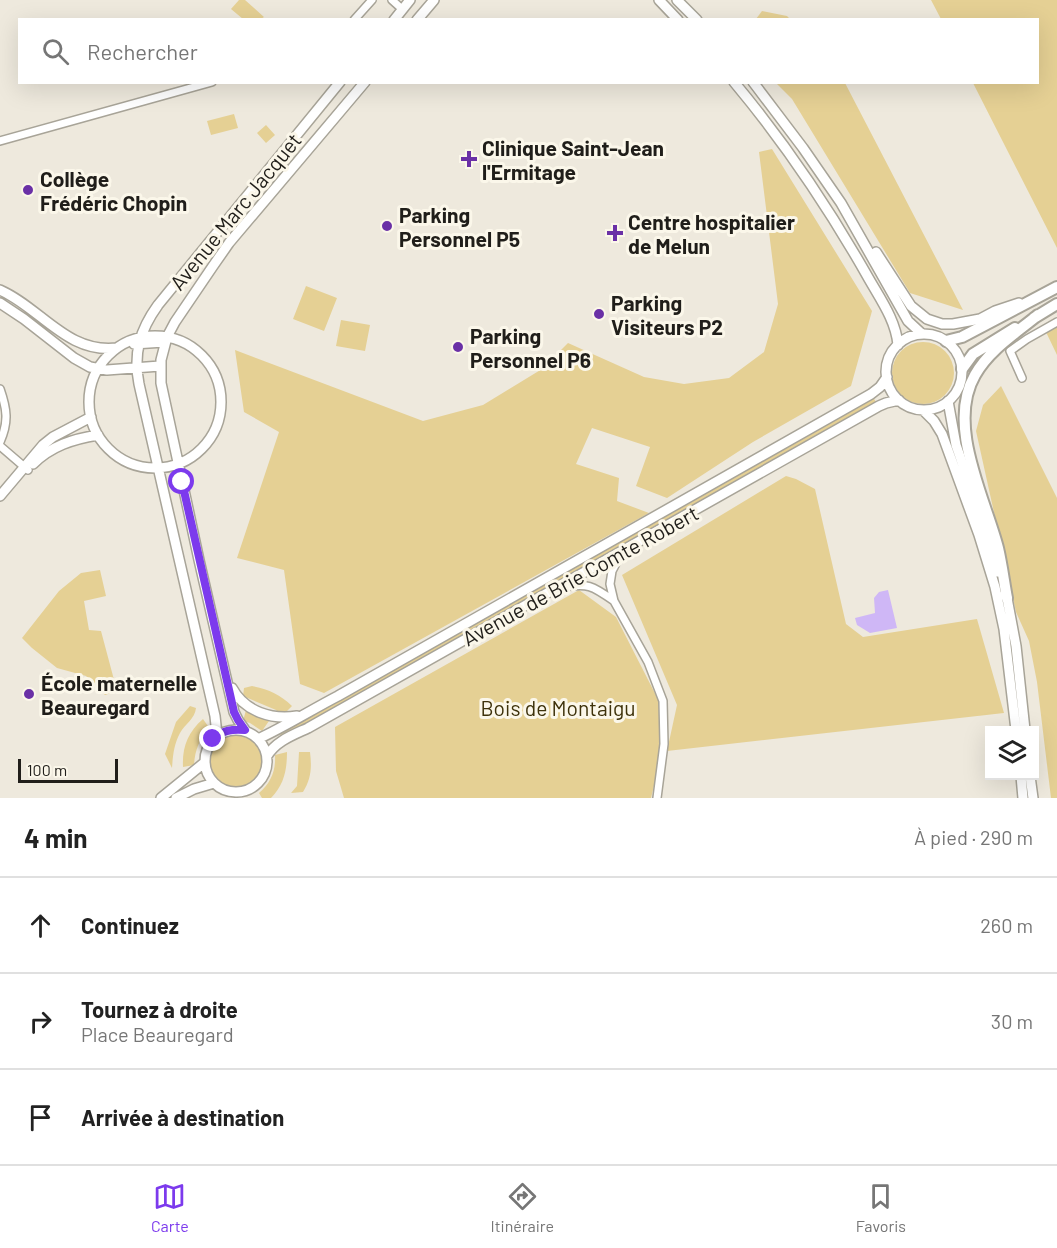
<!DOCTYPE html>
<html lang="fr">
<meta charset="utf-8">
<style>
body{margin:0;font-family:Barlow,sans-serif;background:#f2f2f2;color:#222}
.controls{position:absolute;right:18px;bottom:18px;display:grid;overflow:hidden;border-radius:0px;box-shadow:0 6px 24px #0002}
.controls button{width:54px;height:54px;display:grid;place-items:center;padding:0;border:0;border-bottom:2px solid #e0e0e0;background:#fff;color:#222;font:30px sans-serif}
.scale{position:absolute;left:18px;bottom:15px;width:100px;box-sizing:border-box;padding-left:6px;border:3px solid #201e1a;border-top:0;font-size:16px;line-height:21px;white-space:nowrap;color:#201e1a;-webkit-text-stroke:4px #fbf7ea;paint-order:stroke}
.stop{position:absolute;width:18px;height:18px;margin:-14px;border:4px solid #7c3aed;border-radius:50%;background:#fff}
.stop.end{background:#7c3aed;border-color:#fff;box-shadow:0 2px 6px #0008}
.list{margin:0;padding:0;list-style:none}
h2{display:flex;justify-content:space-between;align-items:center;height:78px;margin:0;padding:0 24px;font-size:26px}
h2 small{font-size:20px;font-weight:400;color:#767676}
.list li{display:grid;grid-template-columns:39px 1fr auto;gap:18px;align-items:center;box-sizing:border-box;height:96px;padding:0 24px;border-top:2px solid #e0e0e0}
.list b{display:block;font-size:22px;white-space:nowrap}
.list p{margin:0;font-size:20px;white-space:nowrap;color:#767676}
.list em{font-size:20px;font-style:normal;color:#767676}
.icon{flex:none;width:33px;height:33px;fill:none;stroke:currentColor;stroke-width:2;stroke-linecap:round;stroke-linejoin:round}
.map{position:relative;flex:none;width:1057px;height:798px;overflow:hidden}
.search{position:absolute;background:#fff;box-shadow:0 6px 24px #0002;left:18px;right:18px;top:18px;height:66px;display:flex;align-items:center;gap:15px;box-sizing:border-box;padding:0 21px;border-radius:0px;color:#767676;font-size:22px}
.sheet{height:366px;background:#fff}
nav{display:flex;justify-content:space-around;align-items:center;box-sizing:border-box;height:84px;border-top:2px solid #e0e0e0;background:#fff;font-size:16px;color:#767676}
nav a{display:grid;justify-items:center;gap:3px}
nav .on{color:#7c3aed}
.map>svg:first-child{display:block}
.green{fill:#e5d094}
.water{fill:#cfb7f6}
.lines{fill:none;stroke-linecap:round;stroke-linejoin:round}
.minor-casing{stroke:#a8a498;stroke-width:10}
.major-casing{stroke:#a8a498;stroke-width:12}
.highway-casing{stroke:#a8a498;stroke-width:14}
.minor{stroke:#fff;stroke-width:7}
.major{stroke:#fff;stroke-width:9}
.highway{stroke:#fff;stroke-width:10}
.route{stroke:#7c3aed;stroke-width:8}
.poi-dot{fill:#6a30a6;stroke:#fbf7ea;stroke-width:2}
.labels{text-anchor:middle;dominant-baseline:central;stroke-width:6;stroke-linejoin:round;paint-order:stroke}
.poi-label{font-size:21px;font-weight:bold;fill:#201e1a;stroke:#fbf7ea;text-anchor:start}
.street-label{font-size:21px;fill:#201e1a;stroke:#fbf7ea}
.park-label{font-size:21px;fill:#3e320b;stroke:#fbf7ea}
</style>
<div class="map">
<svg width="1057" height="798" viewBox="0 0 1057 798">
<rect width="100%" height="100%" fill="#eee9dd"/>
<path class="green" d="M239,0H245L264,17L261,19H243L231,9Z
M931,0H1057V248L973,83L1038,82V20L941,19Z
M762,11L787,16L790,19H756Z
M776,83H845L963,310L910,293L792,99Z
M234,114L238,128L211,135L207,121Z
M266,125L275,135L266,143L257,133Z
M772,149L872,311L851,386L753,442L667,498L636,486L650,447L592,428L576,464L619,478L617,501L649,513L324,693L300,684L284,570L237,558L279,432L244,412L235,350L423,421L483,405L542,369L568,343L644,377L684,384L729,378L764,352L778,304L759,152Z
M306,286L337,298L324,331L293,319Z
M341,320L370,325L365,351L336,346Z
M1057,325V355L1046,332Z
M892 373a31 31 0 1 1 62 0a31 31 0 1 1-62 0Z
M1001,386L1057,498V798H1051L1037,682L1029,641L1016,612L976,431L983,405Z
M873,397L877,404L282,738L279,732Z
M786,476L796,479L815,489L846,624L863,637L977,619L1004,713L667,751L677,705L622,575Z
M100,570L106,596L84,601L89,630L101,631L117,691L105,695L86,676L57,668L32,648L22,638L59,591L81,573Z
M579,590L616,617L664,711L662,753L651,798H344L336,771L335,727Z
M252,686C268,689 280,694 292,706L282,716L276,710L243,696L244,688Z
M190,706L196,708C195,719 185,724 180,733C174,744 173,755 172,768L165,754L176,722Z
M246,710L254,712L269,721L262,731L250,723L243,721Z
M203,719L210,729C199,739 195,750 194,765L183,767C182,747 188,732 203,719Z
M208 761a27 27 0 1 1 54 0a27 27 0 1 1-54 0Z
M287,752C287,770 284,785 271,798H262L259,793C271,783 276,770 275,755Z
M299,752H310C312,768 311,779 303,792L291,793L297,786Z"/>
<path class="water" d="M888,590L897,628L870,633L857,625L855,618L875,613L874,598L879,592Z"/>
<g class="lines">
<defs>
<path id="minor" d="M392,0L402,9
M354,20L372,0
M0,141L212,82
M1022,378L1010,351L1027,339L1057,322
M0,389C7,409 9,422 0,442
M0,446L28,470
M622,552L612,571L610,584L614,601L648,662L663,701L664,744L657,798
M561,588C587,582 593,586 614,601"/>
<path id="major" d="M659,0L678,20
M677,0L697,20
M394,20L410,0
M417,20L434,0
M734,82C785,143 830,210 869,279C881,300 896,321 898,345
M753,82L803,148L841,203L908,321L922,334
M876,252L911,306L927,319L942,324H953L980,319L995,311L1019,303
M0,290C41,308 67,354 117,348
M0,303L24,319L74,358L90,367L107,370L160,366
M886 372a38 38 0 1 1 76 0a38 38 0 1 1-76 0Z
M89 402a66 66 0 1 1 132 0a66 66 0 1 1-132 0Z
M134,344L164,342
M948,401L956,445L980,514L998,572
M923,410L934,421L942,434L979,535L995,587L1004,629L1016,730
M33,464C51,446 73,439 98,435
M0,496L43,445L53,437L91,417
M1005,594L1007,598L1016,646L1025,730
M232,688C245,712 272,720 297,716
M205 761a31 31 0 1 1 62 0a31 31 0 1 1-62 0Z
M245,730L238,720L234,712L199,560L161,383V360L167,337L175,322L213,266L229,243L365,82
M217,735L215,716L139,384C133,353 140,330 158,305L340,82
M258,739C286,726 311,710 338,696L871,394L880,387L887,377
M267,756C276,741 293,735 308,728L879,406L886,403L899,400
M1021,776L1023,798
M1030,776L1033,798
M161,798L204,763
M176,798L194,789L214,783"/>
<path id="highway" d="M1034,318L1057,304
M946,341L962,337L1057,287
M962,369L973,354L1015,328
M1007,598C1004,582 1002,565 998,548C985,498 946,425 975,375C989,350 1016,333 1038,315"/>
</defs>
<use href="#minor" class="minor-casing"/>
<use href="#major" class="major-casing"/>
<use href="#highway" class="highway-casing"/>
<use href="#minor" class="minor"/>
<use href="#major" class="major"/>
<use href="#highway" class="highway"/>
</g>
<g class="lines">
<path class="route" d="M182,482L234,712L238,720L245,730C232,729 223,730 213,739"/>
</g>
<g class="poi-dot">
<path d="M466 150h6v6h6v6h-6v6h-6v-6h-6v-6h6z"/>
<circle cx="28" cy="190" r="6"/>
<circle cx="387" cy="226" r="6"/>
<path d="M612 224h6v6h6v6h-6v6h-6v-6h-6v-6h6z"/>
<circle cx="599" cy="314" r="6"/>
<circle cx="458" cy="347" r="6"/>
<circle cx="29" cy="694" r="6"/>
</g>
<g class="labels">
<g class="poi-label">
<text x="482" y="147">Clinique Saint-Jean<tspan x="482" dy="24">l'Ermitage</tspan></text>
<text x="40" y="178">Collège<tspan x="40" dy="24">Frédéric Chopin</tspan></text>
<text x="399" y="214">Parking<tspan x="399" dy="24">Personnel P5</tspan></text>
<text x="628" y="221">Centre hospitalier<tspan x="628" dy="24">de Melun</tspan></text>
<text x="611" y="302">Parking<tspan x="611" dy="24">Visiteurs P2</tspan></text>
<text x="470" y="335">Parking<tspan x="470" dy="24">Personnel P6</tspan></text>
<text x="41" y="682">École maternelle<tspan x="41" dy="24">Beauregard</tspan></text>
</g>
<g class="street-label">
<text transform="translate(235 211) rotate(-51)">Avenue Marc Jacquet</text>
<text transform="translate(580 575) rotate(-29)">Avenue de Brie Comte Robert</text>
</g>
<g class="park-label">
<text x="558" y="707">Bois de Montaigu</text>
</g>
</g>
</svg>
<div class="controls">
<button><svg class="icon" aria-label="layers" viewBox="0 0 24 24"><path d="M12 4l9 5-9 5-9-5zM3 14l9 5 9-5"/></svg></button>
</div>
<div class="scale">100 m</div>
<div class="stop" style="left:182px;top:482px"></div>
<div class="stop end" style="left:213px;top:739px"></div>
<div class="search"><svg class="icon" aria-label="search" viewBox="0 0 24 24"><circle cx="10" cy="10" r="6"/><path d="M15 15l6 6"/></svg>Rechercher</div>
</div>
<section class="sheet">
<h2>4 min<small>À pied · 290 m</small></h2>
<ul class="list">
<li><svg class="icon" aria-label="ahead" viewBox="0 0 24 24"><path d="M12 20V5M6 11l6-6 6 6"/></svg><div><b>Continuez</b></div><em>260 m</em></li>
<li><svg class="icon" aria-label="right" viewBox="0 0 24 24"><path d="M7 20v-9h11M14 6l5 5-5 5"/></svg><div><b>Tournez à droite</b><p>Place Beauregard</p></div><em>30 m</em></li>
<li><svg class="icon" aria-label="arrive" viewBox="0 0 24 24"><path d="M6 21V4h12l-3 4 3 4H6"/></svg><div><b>Arrivée à destination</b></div></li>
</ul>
</section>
<nav>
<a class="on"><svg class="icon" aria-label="map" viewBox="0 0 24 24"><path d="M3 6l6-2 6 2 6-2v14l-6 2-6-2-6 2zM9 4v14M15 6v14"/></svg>Carte</a>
<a><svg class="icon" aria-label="directions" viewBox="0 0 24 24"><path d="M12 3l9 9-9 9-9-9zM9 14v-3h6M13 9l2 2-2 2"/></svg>Itinéraire</a>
<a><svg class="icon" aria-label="saved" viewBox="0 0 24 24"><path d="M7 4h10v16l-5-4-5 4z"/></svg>Favoris</a>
</nav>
